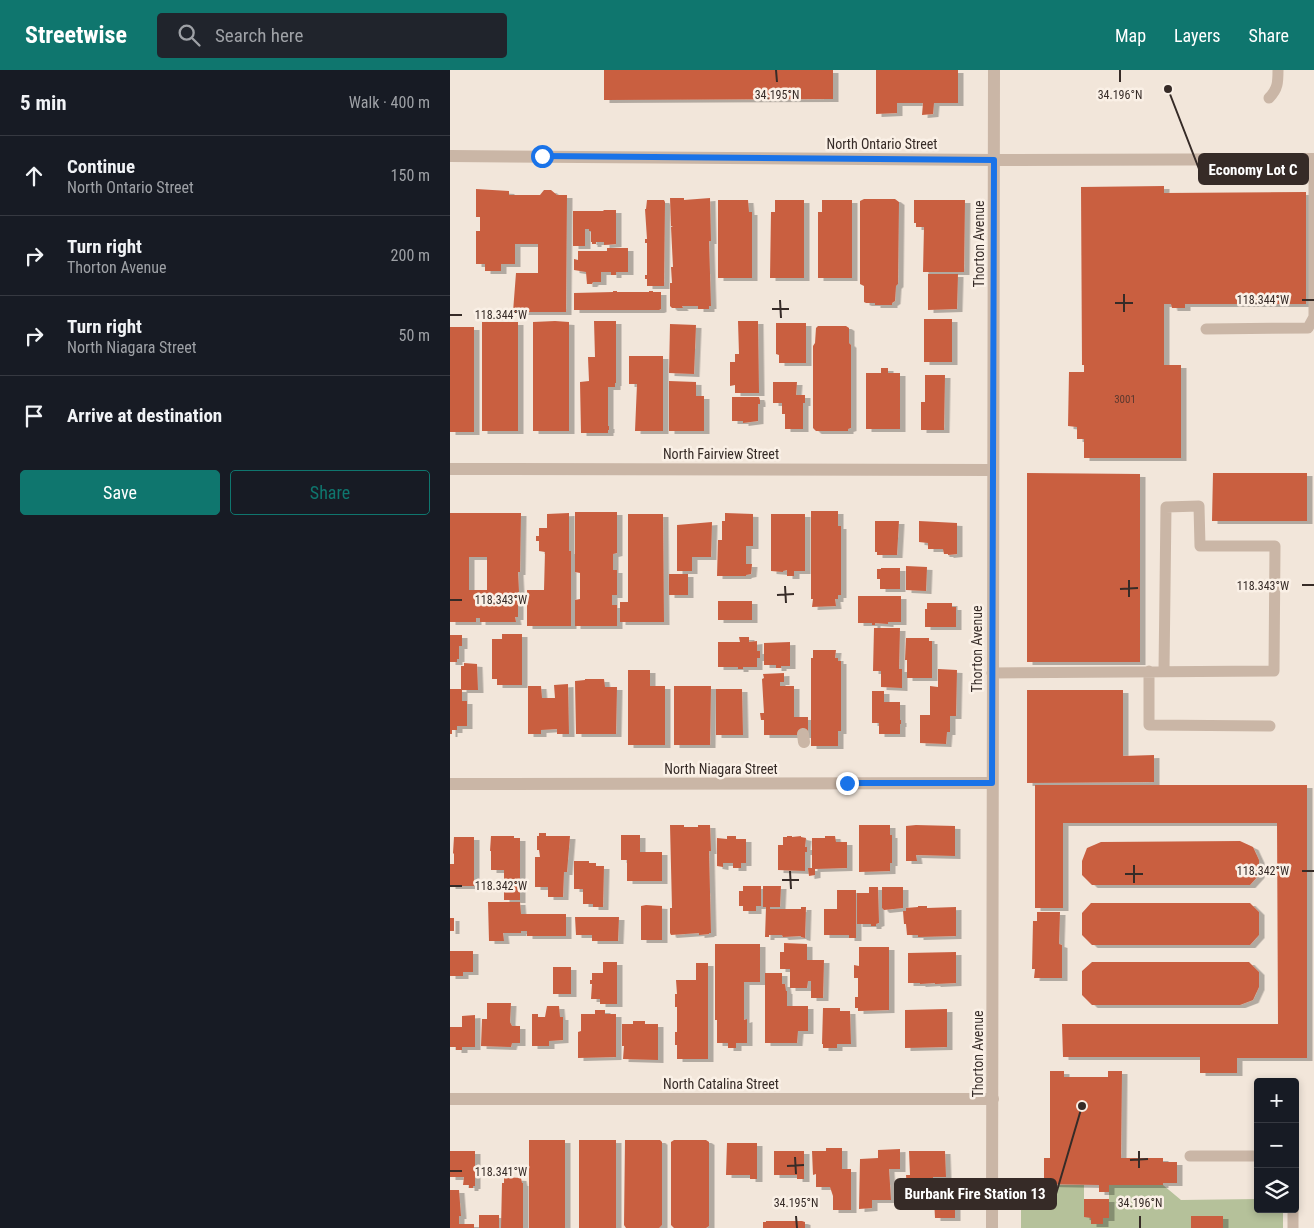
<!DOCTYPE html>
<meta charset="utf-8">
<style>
body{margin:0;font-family:"Roboto Condensed",sans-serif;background:#20242c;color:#f1f3f6}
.controls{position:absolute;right:15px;bottom:15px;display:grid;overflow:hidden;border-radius:5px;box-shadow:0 2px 8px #0003}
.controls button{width:45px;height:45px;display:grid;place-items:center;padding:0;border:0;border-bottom:1px solid #363941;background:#171b24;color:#f1f3f6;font:25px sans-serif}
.stop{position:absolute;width:15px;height:15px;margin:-11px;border:4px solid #1a73e8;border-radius:50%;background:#fff}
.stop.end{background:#1a73e8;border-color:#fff;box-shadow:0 1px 5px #0008}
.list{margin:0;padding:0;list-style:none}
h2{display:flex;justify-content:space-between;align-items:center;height:65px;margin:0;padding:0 20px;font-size:21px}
h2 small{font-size:16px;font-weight:400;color:#9ea1a6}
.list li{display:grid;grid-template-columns:32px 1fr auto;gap:15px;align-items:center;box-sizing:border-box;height:80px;padding:0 20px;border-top:1px solid #363941}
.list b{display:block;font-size:19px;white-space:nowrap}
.list p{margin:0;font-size:16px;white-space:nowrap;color:#9ea1a6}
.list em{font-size:16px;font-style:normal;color:#9ea1a6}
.actions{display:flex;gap:10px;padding:15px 20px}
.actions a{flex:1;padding:11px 0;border:1px solid #0f766e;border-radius:5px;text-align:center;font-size:18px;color:#0f766e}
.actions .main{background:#0f766e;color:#fff}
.icon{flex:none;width:28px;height:28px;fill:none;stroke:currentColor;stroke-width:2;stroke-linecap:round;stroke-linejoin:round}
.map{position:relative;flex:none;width:864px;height:1158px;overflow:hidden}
header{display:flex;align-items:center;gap:30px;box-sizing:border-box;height:70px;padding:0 25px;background:#0f766e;color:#fff}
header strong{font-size:24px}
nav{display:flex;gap:28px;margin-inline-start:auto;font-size:18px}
.search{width:350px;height:45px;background:#20242c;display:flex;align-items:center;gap:12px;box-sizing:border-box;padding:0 18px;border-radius:5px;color:#9ea1a6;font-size:19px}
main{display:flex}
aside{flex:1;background:#171b24}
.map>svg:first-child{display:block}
.green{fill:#b5c19a}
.building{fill:#c95f41;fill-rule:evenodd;filter:url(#shadow)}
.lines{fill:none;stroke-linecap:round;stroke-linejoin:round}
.service{stroke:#cab6a6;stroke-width:11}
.minor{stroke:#cab6a6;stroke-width:12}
.tertiary{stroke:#cab6a6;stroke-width:12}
.route{stroke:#1a73e8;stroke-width:6}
.ticks{fill:none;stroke:#362b27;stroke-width:2}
.labels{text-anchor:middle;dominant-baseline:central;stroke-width:5;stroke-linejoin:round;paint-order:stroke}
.number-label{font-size:11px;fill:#5b382e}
.street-label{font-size:14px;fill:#362b27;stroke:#faf0e6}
.ticks-label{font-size:12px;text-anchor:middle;fill:#362b27;stroke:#faf0e6;stroke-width:5;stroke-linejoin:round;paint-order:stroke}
.leader{fill:none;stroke:#362b27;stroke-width:2}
.callout-dot{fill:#362b27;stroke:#faf0e6;stroke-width:2}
.callout{fill:#362b27;stroke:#362b27;stroke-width:2}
.callout-label{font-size:15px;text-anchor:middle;font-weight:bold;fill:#fff}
</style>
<header>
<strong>Streetwise</strong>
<div class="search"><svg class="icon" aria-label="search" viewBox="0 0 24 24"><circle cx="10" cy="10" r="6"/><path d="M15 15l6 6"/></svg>Search here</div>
<nav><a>Map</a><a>Layers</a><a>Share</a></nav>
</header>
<main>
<aside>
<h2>5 min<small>Walk · 400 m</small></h2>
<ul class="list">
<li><svg class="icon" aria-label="ahead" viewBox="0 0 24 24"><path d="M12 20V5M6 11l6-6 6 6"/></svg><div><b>Continue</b><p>North Ontario Street</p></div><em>150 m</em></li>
<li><svg class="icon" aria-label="right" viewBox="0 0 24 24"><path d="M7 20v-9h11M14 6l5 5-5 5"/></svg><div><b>Turn right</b><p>Thorton Avenue</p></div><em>200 m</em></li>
<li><svg class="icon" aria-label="right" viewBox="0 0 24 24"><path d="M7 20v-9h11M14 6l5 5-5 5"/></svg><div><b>Turn right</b><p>North Niagara Street</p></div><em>50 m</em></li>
<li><svg class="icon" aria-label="arrive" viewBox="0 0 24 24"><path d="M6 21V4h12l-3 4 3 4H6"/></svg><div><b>Arrive at destination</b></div></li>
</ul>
<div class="actions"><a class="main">Save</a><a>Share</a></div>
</aside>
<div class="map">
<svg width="864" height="1158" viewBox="0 0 864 1158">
<defs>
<filter id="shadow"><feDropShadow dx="5.5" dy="3" stdDeviation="0" flood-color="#0004"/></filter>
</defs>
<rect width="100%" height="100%" fill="#f2e6da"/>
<path class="green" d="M571,1114L634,1115V1129H659V1115H713L731,1130L808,1129V1139H833V1158H571Z"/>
<path class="building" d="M154,0H383V29L154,30Z
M426,0H508V33H484L483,44L472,45L473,33H447V43L426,44Z
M714,116V123L856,122V234H735V238H722L721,234H714V295H731V388H634V369H627V357L618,356L619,302H634V295H632L631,117Z
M26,119L59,121V125H90L94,120H101L107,125H117L116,242H63L66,203H88V174H65V194H51V201H35V194H26V161H30V147H26Z
M220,128H234V130L260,128L261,171H259L261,236H259V239H248V236H232L233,238H222L220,236V213H222L221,197H223L221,157H223L221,156Z
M414,129H445L449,132L448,214L446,216L445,231L442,233V235H425V233H416L414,232V216L410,214V131Z
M197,130H214L215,132L214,216H197V209H195V205H197V173H195V169H197L195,139H196Z
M268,130H298L299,142H302V208H268Z
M325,130H354V208H320L321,142H325Z
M372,130H402V208H368V142H372Z
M464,130H515L514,202H473L474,157H466V153H464Z
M153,140H166V174L154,175V172H146V174H142V172H141V161H139V159H135V176H123V141H154Z
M157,178H178V202H166V205H161V202H151V212H143L142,214H137L136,202L124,200V189L128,190V181H157Z
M478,204H508L507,239L478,240Z
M163,221H167V222H199V221H203V222H211V239L209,240H124V223L163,222Z
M474,249H502V292H474Z
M105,251L119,252V361H83V252Z
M144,251H166V313H165V317H158V356H159V360H158V363H131L130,312L139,311L138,287H145Z
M288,251H308L309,323H285V315L280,316V292H285V284H289Z
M32,252H68V361H32Z
M326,253H356V293H329V285L326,284Z
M220,254L246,255L244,304L219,303Z
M368,256H396L399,258V273L401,275V358L398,359V361H366L363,358V276L365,273L366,258Z
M0,257H24V362H0Z
M179,286H213V361H185L187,314H179Z
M431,298H438V303H450V359H416V303H431Z
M475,305H495L494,360H471V332H475Z
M219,311L246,312V326H254V361H219Z
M323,312H347L346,325H355V333H353V359H335V344H332V333H323Z
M282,327H309L310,330V334H308V351L293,353V351H282Z
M577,403L690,404V592H577Z
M763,403H857V451H762Z
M361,441H388V456H391V525H388V529H385L386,536L362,537L363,529H361Z
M125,442H167V483L163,484V500H167V525H162V535H167V556H125V530L130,529V503L125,502Z
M0,443H71L70,502H68L69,522H68V547H65L66,552H30V548H26V552H0ZM19,487H37V520H19Z
M119,443V481H121V556H77V520H94L95,482L89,481V471H86V466H89V458H97V444Z
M275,443L303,444V476H296V494H302L301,504L296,505V506H267L268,470H272V451H275Z
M178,444H213L214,552H170V532H178Z
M321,444H355V501H344V506H337V500L333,501V502L321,501Z
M425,451H449L447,485H427V482H425Z
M469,451L507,453V484L498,485V484H494L493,479H478V473L469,472Z
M262,452L261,487H242V501H227V455Z
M456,496L477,497L476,521L456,520Z
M431,498H450V519H430V509H427V499H431Z
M219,504H238V525H219Z
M408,526H451V552H438V554L425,553V555H422V553H408Z
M268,531H302V550H268Z
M477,533H502V537H506V557H475V539H477Z
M424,558H450L449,599H452V618L431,617V601H423Z
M52,564H72V615H47V609H42V569H52Z
M0,565H12V576H9V589H7V592H0Z
M289,567H299V572L307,571V581H310V588H307V597H293V599H288V597H268V572H290Z
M456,568H479V571H482V608H457V590H455Z
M340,572V596H331V598H326V595H314V573Z
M363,580H386L385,588H388V591H391V661H388V676H361V588H363Z
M14,593L27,594L28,620H12V631H17V656H7V660H2V664H0V619H11V596H14Z
M488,599L507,600L506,646H500V662H497L496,674L470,673V645H480V616L488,617Z
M178,600H200V616H215V675H178Z
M334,603V612H330V616H344V647H358V665H314V650H311L310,643H314L312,609L314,608L313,604Z
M135,609H154L155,617H167L166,664H126L125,611L135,610Z
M118,614L119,664H107V659L91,660V664H78V616H91L92,628H105L104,615Z
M224,616H261L260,675H224Z
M266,619H292L293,665H266Z
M577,620H673V686L704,685V712L577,713Z
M422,621H434V632H450V650H451V654H450V664H429V653H422Z
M585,715H857V988H787V1003H750V987H613L612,954H828L827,753H613V838H585Z
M220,755H234V757H248V755H260L261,781H259L261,863H259V864L249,865V863L221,865L220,863V838H222Z
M409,755H440V765H442V793H440V801L409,802Z
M466,755L505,756V786L466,785L467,791H456V756Z
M89,763H96V766H120L117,802H114L113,827H98V817H85V787H90L89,780H87V766H89Z
M171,765H190V782H212V811H177V790H171Z
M41,766H64V768H70V830H54V800H41V781H40Z
M277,766H286V769H296V793H291V798H283V793H273V797L267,796V768L277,769Z
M337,766H342V767L351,766V767L356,768L355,777H357V782H355V801L328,800V775H333V767H337Z
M375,766H385L386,772H397V798L365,799V805L359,806L358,798H362V768H375Z
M4,767H24V816H0V794H4V784L3,783Z
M790,771L803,777L809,790V805L800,815H642L632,805V791L637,778L651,772Z
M124,791H139V793H146V796H154L153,837H143V834H133V819H124Z
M293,816H311V836H306V841H293V836H289V821H293Z
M313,816H331L330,837H320V839H351V837H356L355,868L351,867V866L333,867L332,865H319V867H315L316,837H313Z
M419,817H428L429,853L426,854V856H421V854H407V823H419Z
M432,817H453V838L434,840L432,838Z
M387,820H406V868H399V865H374V839H387Z
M38,832H70L71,844H116V866H77V861H71V863H53L54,871H39Z
M641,833H800L809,842V865L800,875H642L632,865V843Z
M196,835L212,836V870H191V836Z
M468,836H477V838L506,837V866L468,867V865H457L456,854H454L453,841H456V838L468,837Z
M587,842H610L609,874L612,875V908H584L585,899H582L583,851H587Z
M125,847H169L168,871H142V865H126Z
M0,848H4V861H0Z
M334,873L357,874V890H374L373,928H361V911H358L357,918H340V899H330V882H334Z
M265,874H310V912H294V950L297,949V973H286V978H278V973H267V950H265Z
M409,877H439V940L408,941V938H405V927H408V908H404V895L409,896Z
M0,881H23V902H13V906H0Z
M506,882V913L485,914V913L470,914V913H458V883Z
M153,892H167V934H150V929H141L142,914H140V910H142V903H153Z
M642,892H799L809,902V917L803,930L790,935H642L632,925V901Z
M246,893H258V989H227V975H225V962H227V937H225V924H227L226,910H246Z
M103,897H121V924H103Z
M315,903H332V914H335L336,921H337V936H358V961H348L347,973H315Z
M37,933H61L60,952L62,956H70V973H62L61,977L31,976L32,949H37Z
M97,936H109L110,947H113V970L99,971V976H82V944H88V947H95Z
M373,938H390V941H400L401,974H387V978H373V974H372Z
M497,939V977L455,978V940Z
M145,940H155V944H166V987L128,988V962L131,961V944H145Z
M25,945V977H12V980H6V977H0V957H12V946Z
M183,951H195V954H208V990L173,989L174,976H172V954H183Z
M600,1001H614V1007H658V1001H672L671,1088H713V1092H727V1113H713V1115H659V1122H649V1115L594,1114V1088H600Z
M79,1070H115V1158H79Z
M129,1070H166V1158H129Z
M175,1070H210L212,1072V1155L209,1158H176L174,1155Z
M224,1070H256L259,1072V1156L256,1158H224L221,1155V1072Z
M277,1073H307V1109H300V1105H276Z
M376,1078H392V1099H401V1140H383V1126L380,1117H366V1104L363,1105L362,1081H376Z
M450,1079V1099H439L441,1130H422V1138L409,1139L410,1089L428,1088V1080Z
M0,1081H25V1116H23V1118H19V1115H13L14,1107H0Z
M324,1081H354V1109H347V1105H324Z
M459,1081H495L496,1107H483V1130H456L454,1119H457L456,1105H460Z
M54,1107L71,1108L72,1113H73V1158H51L52,1113H54Z
M0,1120H9L11,1146H9V1154H24V1158H0Z
M484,1129H505V1148H485Z
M634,1129H659V1148H653V1154H641V1148L634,1147Z
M29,1145H49V1158H29Z
M741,1146H773V1158H741Z
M316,1151H352L355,1152V1158H313V1152H316Z"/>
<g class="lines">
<path class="service" d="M819,28C828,19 828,12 828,0
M756,259L858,258L864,247V89
M699,601V655L820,656
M542,603L824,601L825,476H750L749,436L716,437L714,601
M740,1086H808
M843,1139V1158"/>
<path class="minor" d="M0,86L544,90
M0,399L543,400
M353,664L354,672
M0,714L542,713
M0,1029H543"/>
<path class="tertiary" d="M544,90L864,89
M542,1158L544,0"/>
</g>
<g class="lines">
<path class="route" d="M92,86L544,90L542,713H397"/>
</g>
<path class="ticks" d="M326,0L327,12M670,0V12M674,224V242M330,230L331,248M852,230H864M665,233H683M322,239H339M0,245H12M679,510V527M852,515H864M335,516L336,533M670,519L688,518M327,525L344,524M0,530H12M684,795V813M340,801L341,819M852,801H864M675,804H693M332,810H349M0,816H12M689,1081V1098M345,1087L346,1104M680,1090L698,1089M337,1096L354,1095M0,1101H12M346,1146L347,1158M690,1146V1158"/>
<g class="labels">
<g class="number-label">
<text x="675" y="329">3001</text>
</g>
<g class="street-label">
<text x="432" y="74">North Ontario Street</text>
<text transform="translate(529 174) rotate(-90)">Thorton Avenue</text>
<text x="271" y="384">North Fairview Street</text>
<text transform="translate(527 579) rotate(-90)">Thorton Avenue</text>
<text x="271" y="699">North Niagara Street</text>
<text transform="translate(528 984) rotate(-90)">Thorton Avenue</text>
<text x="271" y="1014">North Catalina Street</text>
</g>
</g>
<g class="ticks-label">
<text x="327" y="29">34.195°N</text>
<text x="670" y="29">34.196°N</text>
<text x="813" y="234">118.344°W</text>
<text x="51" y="249">118.344°W</text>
<text x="813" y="520">118.343°W</text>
<text x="51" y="534">118.343°W</text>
<text x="813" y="805">118.342°W</text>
<text x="51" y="820">118.342°W</text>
<text x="51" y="1106">118.341°W</text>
<text x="346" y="1137">34.195°N</text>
<text x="690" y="1137">34.196°N</text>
</g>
<path class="leader" d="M718 19L749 99M632 1036L606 1124"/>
<g class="callout-dot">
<circle cx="718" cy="19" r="5"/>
<circle cx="632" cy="1036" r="5"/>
</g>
<g class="callout">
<rect x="749" y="84" width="109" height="30" rx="5"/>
<rect x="445" y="1109" width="161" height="30" rx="5"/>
</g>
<g class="callout-label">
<text x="803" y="105">Economy Lot C</text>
<text x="525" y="1129">Burbank Fire Station 13</text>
</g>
</svg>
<div class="controls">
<button>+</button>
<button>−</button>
<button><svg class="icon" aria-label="layers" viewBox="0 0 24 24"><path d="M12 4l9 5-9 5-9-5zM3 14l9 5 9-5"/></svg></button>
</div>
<div class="stop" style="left:92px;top:86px"></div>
<div class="stop end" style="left:397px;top:713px"></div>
</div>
</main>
